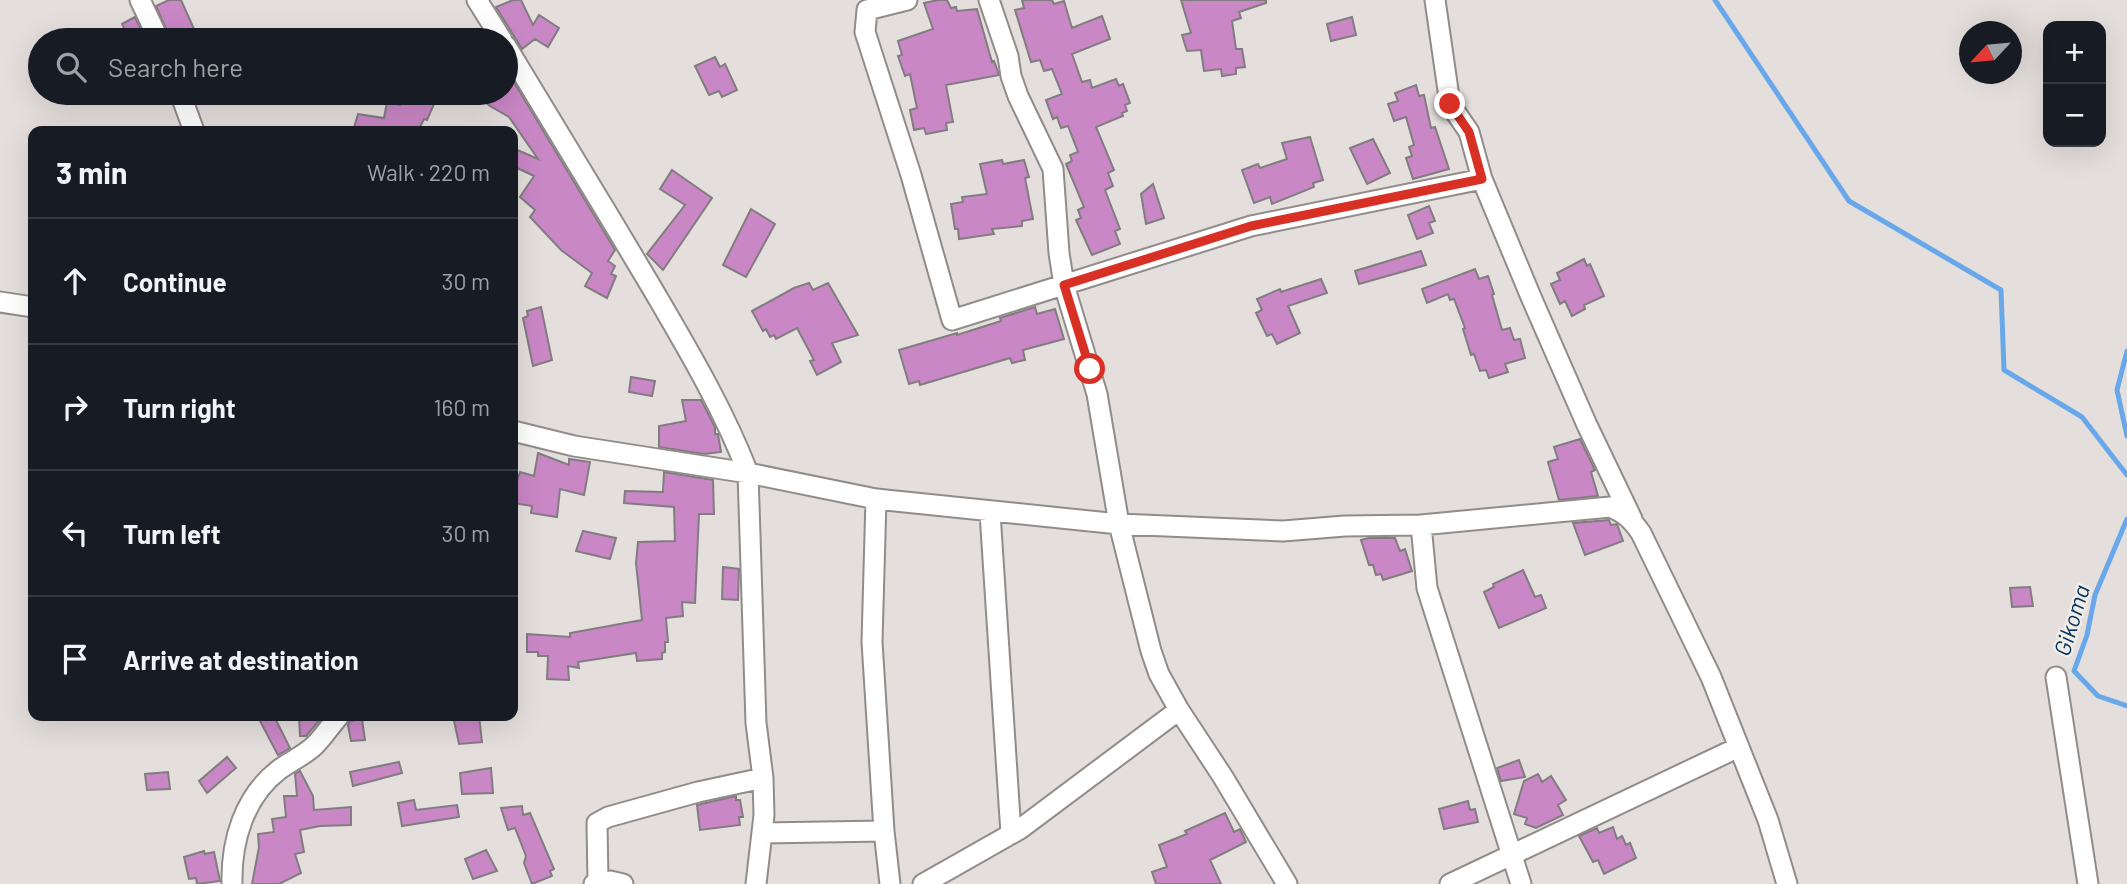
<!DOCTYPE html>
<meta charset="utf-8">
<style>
body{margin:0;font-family:Barlow,sans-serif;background:#20242c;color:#f1f3f6}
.controls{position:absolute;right:21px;top:21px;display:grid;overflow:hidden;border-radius:14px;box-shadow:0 7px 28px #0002}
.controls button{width:63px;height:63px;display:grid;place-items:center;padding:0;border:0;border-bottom:2px solid #363941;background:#171b24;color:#f1f3f6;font:35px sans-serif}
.compass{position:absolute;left:1959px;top:21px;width:63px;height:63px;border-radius:50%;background:#171b24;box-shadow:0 7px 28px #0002;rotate:244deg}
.stop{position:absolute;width:21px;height:21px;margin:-16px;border:5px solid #d93025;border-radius:50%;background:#fff}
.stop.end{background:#d93025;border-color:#fff;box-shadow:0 2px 7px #0008}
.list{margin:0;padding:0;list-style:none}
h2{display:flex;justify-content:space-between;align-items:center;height:91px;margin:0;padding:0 28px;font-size:30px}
h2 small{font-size:23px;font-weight:400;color:#9ea1a6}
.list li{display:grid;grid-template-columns:46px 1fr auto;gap:21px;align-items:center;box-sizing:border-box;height:126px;padding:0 28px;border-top:2px solid #363941}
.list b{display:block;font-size:26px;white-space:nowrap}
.list em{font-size:23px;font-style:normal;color:#9ea1a6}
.icon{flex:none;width:38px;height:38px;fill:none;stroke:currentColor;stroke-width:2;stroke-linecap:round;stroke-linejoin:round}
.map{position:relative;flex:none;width:2127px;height:884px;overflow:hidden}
.search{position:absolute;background:#171b24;box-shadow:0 7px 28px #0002;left:28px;top:28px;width:490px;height:77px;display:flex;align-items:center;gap:18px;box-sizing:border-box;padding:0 24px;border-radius:38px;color:#9ea1a6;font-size:26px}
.panel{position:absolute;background:#171b24;box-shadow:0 7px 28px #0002;left:28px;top:126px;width:490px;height:595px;border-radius:14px}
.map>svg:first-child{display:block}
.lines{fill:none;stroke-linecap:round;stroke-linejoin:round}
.stream{stroke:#68a7e9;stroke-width:5}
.building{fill:#ca87c6;stroke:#817c80;stroke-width:2}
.street-casing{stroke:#918c89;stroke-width:23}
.street{stroke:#fff;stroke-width:19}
.route{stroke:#d93025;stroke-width:9}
.labels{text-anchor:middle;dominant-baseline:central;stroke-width:5;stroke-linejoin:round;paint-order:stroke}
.water-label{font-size:23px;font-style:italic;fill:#03335c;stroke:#f2ece9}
</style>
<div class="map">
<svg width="2127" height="884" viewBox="0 0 2127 884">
<rect width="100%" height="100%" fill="#e4dfdc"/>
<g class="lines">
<path class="stream" d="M1715,0L1849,201L2001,290L2004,370L2082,417L2127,475
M2127,351L2117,390L2127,436
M2127,519L2095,595L2087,635L2074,671L2098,696L2127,706"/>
</g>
<path class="building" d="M169,0H181L194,29L181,40H171L156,6Z
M513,0H521L533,25L539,15L559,28L548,47L535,39L522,49L496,7Z
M938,0H947L951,8L956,7L957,11L977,9L992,62L994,61L999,75L946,85L953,122L946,123L947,130L926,134L924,128L914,130L910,110L917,108L910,74L905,76L898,56L902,55L898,41L933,29L924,3Z
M1022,0H1052L1054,4L1064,1L1072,28L1102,16L1110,39L1072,54L1082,82L1090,80L1092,88L1116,79L1119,86L1123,84L1130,103L1125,105L1127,111L1122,113L1123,116L1096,127L1114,170L1108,173L1113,186L1105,190L1120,229L1115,231L1120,244L1092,255L1076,220L1081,218L1078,210L1084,207L1066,164L1072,161L1070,155L1078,152L1068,126L1061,128L1057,117L1053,119L1046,100L1062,94L1052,69L1044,71L1040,60L1031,62L1015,10L1024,8Z
M1181,0H1266V3L1239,12L1241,18L1232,21L1236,49H1242L1245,67L1236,68V74L1222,76L1221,69L1204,71L1201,50L1187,51L1182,35L1191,33Z
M135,17L146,40H130L122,24Z
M1352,17L1356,35L1331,41L1327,24Z
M715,57L720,67L725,64L737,90L722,97L719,91L709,95L695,66Z
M506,69L615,250L608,261L615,266L611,274L616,276L607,298L585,286L592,273L561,250L530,217L535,210L520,197L534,176L513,166V148L538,159L509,117L490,106L475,93H506Z
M1416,85L1419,96L1424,95L1431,128L1435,127L1449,169L1413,179L1406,158L1412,156L1409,147L1414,145L1406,117L1394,121L1388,104L1398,101L1395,93Z
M408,93H412L434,104L427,120L424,119L418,131H353L358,114L384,118L387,102L400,105Z
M1310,137L1323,180L1313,183L1314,187L1272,204L1270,197L1254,203L1242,170L1258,164L1260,168L1287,159L1282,143Z
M1373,139L1390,173L1367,184L1350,148Z
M1002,160L1003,164L1024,160L1029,177L1025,178L1033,219L1022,221V226L992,229L994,234L959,239L958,229H955L951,204L963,202L962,197L987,194L980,164Z
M672,170L712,198L663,270L647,254L685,205L660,189Z
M1153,184L1164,218L1146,224L1141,194Z
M1429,206L1435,221L1429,223L1433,233L1417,239L1408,215Z
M751,209L775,224L746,277L723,265Z
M1421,251L1426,265L1359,284L1355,271Z
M1584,259L1587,266L1590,264L1604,296L1584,305L1585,309L1572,316L1565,301L1560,304L1551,284L1560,280L1557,273Z
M1475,269L1479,279L1488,276L1494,294L1492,295L1502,330L1510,328L1514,340L1520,339L1525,358L1505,364L1508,372L1489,378L1486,370L1480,371L1474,354L1471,355L1463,329L1465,328L1454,299L1450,300L1448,294L1427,303L1422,289Z
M1321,279L1327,293L1288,306L1300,333L1277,344L1272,334L1267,336L1256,313L1262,310L1257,299L1280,289L1281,292Z
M809,283L813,290L828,283L858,335L832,343L841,362L817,375L810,361L814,360L797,328L776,339L774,335L770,337L766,329L763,331L752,311L794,288Z
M541,307L552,360L533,366L523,318L528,316L527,311Z
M1035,307L1037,314L1055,309L1064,339L1023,350L1025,360L1012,363L1010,358L920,385L919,381L909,384L899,350L957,333V335L1001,321L1000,318Z
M631,377L655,381L652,396L629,392Z
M682,400H701L715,427V434H718L721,452L704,454L659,447V426L686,421Z
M1580,439L1595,470L1591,472L1598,496L1559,500L1548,462L1558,459L1554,447Z
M538,453L569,465V459L590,462L584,495L560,489L557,517L531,513L532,506L513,503V486L515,487L520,472L534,476Z
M664,472L713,480L714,514H699L695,603L682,602L683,616L666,618L668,642H665V652L662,653V659L637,661L636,653L578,662L579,668L568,666L569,680L547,679L548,656H538V652H527V634L570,637V633L642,620L636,563L638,542L675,541L674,507L624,503L625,491L663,492Z
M1609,520L1611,525L1617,524L1623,541L1585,555L1573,523Z
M583,531L616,538L610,559L576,551Z
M1369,538H1395L1400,551L1405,549L1412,571L1383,580L1381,574L1376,575L1373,565H1369L1361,540Z
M723,567L739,569L738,600L722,599Z
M1523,570L1535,597L1541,595L1546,608L1499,628L1484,592L1494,587L1493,584Z
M2030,587L2033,606L2012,607L2010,588Z
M268,716H274L290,748L278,755L259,719Z
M299,716H319V721L306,736H300Z
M453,716H479L482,742L459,744Z
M362,719L365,740L351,741L348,725L350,721Z
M227,757L236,768L207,793L199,781Z
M1519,760L1525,777L1501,781L1497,768Z
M399,762L402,773L353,786L350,772Z
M491,768L493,793L462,794L460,773Z
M300,771L313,796L314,810L351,807V825L320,826L300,830L304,852L295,854L301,873L279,884H252L259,847L258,834L274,832L272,819L286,817L284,796H297L295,774Z
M168,772L170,789L147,790L145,774Z
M1538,774L1542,782L1551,776L1566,800L1558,805L1563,815L1536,828L1525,824L1527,818L1514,814L1524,781Z
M736,796V800H740L743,817H739L740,825L700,830L697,805Z
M414,800L416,810L457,805L459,817L402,826L398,803Z
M1468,801L1470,810L1475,809L1478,822L1444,829L1439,809Z
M522,806L523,815L530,813L554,869L550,871L552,876L532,884L524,863L526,856L515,828L508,830L501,808Z
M1225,813L1234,832L1240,829L1246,842L1210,860L1221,884H1156L1152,872L1167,867L1159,845L1187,834L1185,831Z
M1613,827L1617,839L1622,836L1626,845L1630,843L1636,858L1604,874L1598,860L1593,862L1579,836L1597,828L1599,833Z
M486,850L497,871L473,879L465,859Z
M204,851L205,854L214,852L220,881L197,884L196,878L189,879L184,857Z"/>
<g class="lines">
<defs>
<path id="street" d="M140,0L159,40
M477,0L502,40
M907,0L867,10L865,32L911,175L952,320L1251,226L1482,179
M989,0L1008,56L1011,76L1018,96L1053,169L1059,253L1064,285L1097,394L1119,524L1151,651L1159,674L1179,710L1223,777L1287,884
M1435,0L1450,104L1469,132L1482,179L1531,297L1587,425L1632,519
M506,46C555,127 604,207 652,288C687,348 723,408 748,473L756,723L763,778L764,815L756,884
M180,93L194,131
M0,302L33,307
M513,431L574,446L748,473L876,499L1119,524L1283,531L1345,526L1421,525L1610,507C1625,513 1632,520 1641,533L1711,677L1768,820L1787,884
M876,499L872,642L884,831
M990,513L1011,834
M1421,525L1427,588L1521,884
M2056,677L2088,884
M762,833L884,831L890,884
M598,883L610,881L623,884
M232,884C231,841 244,796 280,769C291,761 305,755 315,745C324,736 331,725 339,716
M594,884L598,883L597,823L608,817L698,792L763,778
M923,884L1020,829L1179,710
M1450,884L1739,747"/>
</defs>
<use href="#street" class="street-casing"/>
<use href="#street" class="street"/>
</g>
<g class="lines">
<path class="route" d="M1090,369L1064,285L1251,226L1482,179L1469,132L1450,104"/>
</g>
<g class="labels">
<g class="water-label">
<text transform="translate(2071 620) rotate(-73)">Gikoma</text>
</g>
</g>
</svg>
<div class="controls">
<button>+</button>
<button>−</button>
</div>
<svg class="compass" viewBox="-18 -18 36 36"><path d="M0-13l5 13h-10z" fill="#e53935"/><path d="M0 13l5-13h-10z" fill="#9ea1a6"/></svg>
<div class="stop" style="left:1090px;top:369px"></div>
<div class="stop end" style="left:1450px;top:104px"></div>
<div class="search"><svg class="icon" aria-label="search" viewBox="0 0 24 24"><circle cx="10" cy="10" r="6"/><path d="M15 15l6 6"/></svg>Search here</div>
<section class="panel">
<h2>3 min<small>Walk · 220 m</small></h2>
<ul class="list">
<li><svg class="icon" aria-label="ahead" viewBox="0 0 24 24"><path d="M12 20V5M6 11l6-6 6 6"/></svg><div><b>Continue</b></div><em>30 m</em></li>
<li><svg class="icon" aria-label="right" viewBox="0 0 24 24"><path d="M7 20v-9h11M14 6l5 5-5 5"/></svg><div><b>Turn right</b></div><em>160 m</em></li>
<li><svg class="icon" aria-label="left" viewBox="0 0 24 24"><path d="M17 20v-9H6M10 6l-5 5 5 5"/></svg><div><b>Turn left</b></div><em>30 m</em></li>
<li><svg class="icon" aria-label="arrive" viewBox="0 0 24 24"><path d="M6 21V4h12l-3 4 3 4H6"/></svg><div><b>Arrive at destination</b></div></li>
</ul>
</section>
</div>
